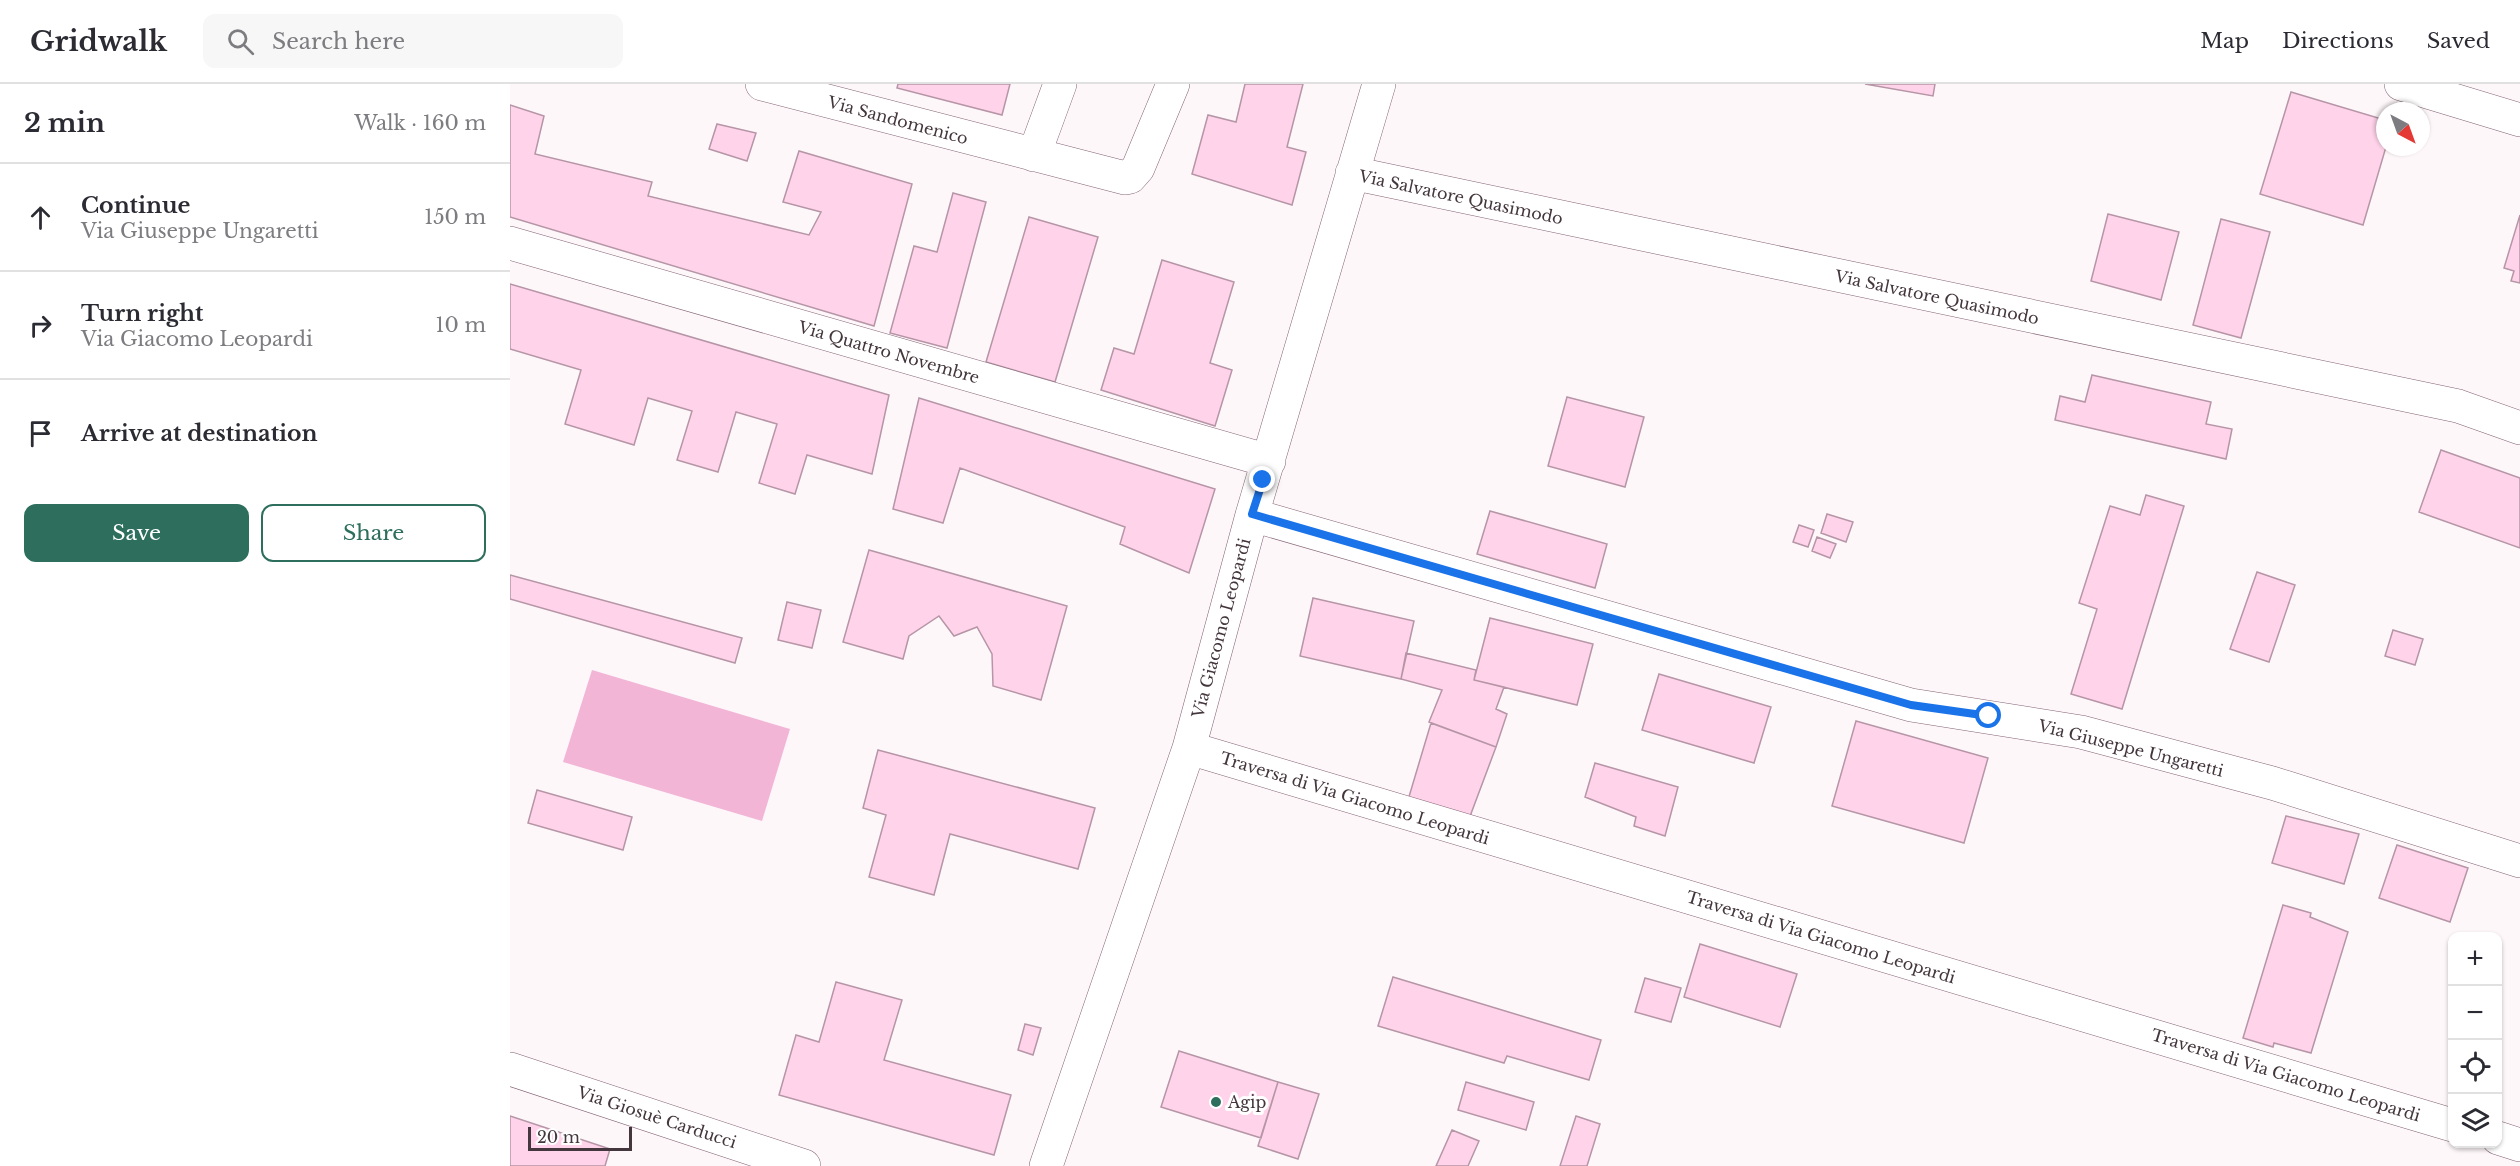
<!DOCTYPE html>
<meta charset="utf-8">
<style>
body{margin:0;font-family:"Libre Baskerville",serif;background:#f7f7f7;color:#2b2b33}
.controls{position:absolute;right:18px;bottom:18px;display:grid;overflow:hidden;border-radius:12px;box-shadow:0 2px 4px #0004}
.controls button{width:54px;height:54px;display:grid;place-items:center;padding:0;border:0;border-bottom:2px solid #e1e1e2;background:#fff;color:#2b2b33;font:30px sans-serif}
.compass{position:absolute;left:1866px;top:18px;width:54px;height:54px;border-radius:50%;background:#fff;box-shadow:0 2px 4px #0004;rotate:139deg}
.scale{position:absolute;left:18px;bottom:15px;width:104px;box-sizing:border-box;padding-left:6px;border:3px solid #44363d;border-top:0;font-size:16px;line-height:21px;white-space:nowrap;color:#44363d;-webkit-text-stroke:4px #fff;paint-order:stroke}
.stop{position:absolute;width:18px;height:18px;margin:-14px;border:4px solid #1a73e8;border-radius:50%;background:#fff}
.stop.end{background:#1a73e8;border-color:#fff;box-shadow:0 2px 6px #0008}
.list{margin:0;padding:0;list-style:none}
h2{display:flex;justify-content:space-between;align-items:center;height:78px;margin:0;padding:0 24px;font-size:26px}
h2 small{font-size:20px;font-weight:400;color:#7c7c81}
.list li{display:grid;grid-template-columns:39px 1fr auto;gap:18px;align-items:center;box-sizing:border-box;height:108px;padding:0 24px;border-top:2px solid #e1e1e2}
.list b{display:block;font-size:22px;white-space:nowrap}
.list p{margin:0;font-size:20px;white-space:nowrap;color:#7c7c81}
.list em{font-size:20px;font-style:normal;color:#7c7c81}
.actions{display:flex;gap:12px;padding:18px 24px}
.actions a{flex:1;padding:14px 0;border:2px solid #2d6e5d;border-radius:12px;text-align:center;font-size:21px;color:#2d6e5d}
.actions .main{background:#2d6e5d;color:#fff}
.icon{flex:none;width:33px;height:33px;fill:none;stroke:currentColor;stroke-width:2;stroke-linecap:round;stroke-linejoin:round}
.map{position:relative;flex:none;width:2010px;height:1082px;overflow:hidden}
header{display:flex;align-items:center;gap:36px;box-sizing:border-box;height:84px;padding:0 30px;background:#fff;border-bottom:2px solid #e1e1e2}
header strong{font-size:28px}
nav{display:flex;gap:33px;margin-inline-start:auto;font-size:21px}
.search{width:420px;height:54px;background:#f7f7f7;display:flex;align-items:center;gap:15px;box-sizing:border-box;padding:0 21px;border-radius:12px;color:#7c7c81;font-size:22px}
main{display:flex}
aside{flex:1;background:#fff}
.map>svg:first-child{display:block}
.green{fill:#f2b5d6}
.building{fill:#ffd3ea;stroke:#b695a6;stroke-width:1.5}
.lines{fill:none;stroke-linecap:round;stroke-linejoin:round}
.minor-casing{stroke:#836374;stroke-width:34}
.minor{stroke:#fff;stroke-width:33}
.route{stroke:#1a73e8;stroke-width:8}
.poi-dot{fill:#2d6e5d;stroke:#fff;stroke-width:2}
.labels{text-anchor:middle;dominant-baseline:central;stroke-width:6;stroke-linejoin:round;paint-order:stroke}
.street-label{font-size:16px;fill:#44363d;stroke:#fff}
.poi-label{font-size:16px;fill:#44363d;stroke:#fff;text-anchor:start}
</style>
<header>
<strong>Gridwalk</strong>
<div class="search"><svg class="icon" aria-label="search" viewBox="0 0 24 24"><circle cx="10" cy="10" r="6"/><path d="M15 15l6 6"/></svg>Search here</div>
<nav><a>Map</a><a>Directions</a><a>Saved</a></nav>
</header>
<main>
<aside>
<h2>2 min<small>Walk · 160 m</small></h2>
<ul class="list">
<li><svg class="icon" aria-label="ahead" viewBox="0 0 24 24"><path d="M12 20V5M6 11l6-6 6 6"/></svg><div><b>Continue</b><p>Via Giuseppe Ungaretti</p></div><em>150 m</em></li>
<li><svg class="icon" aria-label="right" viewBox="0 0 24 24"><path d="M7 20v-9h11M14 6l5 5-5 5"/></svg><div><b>Turn right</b><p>Via Giacomo Leopardi</p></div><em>10 m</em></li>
<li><svg class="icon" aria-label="arrive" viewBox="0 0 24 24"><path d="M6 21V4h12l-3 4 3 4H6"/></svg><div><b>Arrive at destination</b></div></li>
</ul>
<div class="actions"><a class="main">Save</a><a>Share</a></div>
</aside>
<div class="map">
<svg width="2010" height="1082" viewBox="0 0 2010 1082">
<rect width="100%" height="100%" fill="#fef7fa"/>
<path class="green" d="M82,586L280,645L252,737L53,678Z"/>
<path class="building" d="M388,0H500L492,31L387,4Z
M735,0H793L777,63L796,68L782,121L682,90L698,31L726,38Z
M1355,0H1425L1423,12Z
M1781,8L1875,36L1876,63L1853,141L1750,110Z
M0,21L34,32L25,70L142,98L138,112L299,151L311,128L273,118L289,67L402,100L364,242L0,133Z
M207,40L246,49L237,77L199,65Z
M443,109L476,118L437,264L380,249L404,162L427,168Z
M1598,130L1669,148L1651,216L1581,197Z
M2010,131V199L2001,197L2004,187L1994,184Z
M519,133L588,153L545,298L476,278Z
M1711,135L1760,148L1731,254L1683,241Z
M652,176L724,198L700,279L722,286L705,342L591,306L604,264L624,270Z
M0,200L379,311L362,390L297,371L285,410L249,399L267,340L226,328L208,388L167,376L182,327L138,314L124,361L55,340L71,286L0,265Z
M1582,291L1701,318L1696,340L1722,345L1716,375L1545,336L1550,312L1575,318Z
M1057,313L1134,333L1115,403L1038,382Z
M409,314L705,405L679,489L610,460L615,443L450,384L433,439L383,425Z
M1931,366L2010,394V464L1909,428Z
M1636,411L1674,422L1612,625L1561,610L1587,525L1569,519L1600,422L1630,431Z
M980,427L1097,460L1085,504L967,470Z
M1317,430L1343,438L1336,458L1311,449Z
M1289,441L1304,446L1298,463L1283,458Z
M1307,453L1326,460L1320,474L1302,467Z
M359,466L557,522L531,616L483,602L482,570L467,543L444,552L429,532L399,552L393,575L333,558Z
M1747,488L1785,501L1759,578L1720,565Z
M0,491L232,554L225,579L0,515Z
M803,514L904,537L891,595L790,572Z
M277,518L311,526L302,564L268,556Z
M980,534L1083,560L1067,621L964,596Z
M1883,546L1913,555L1905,581L1875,572Z
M896,569L966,586L964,596L994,603L986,625L997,630L986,663L919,638L932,606L891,595Z
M1149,590L1261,623L1244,679L1132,646Z
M1346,637L1478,674L1454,759L1322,722Z
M921,639L986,663L959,735L898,716Z
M368,666L585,724L568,785L440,750L424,811L359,793L376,731L353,724Z
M1085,679L1168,703L1155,752L1124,742L1126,733L1075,713Z
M27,706L122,733L113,766L18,739Z
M1776,732L1849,750L1834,800L1762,779Z
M1887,761L1958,784L1940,838L1869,814Z
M1773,821L1801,829L1800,833L1838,848L1801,969L1764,959L1763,963L1733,954Z
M1190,860L1287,890L1270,943L1174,913Z
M883,893L1091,956L1079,996L997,972L994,979L868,942Z
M1135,894L1171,904L1161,938L1125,928Z
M326,898L392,916L374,976L501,1011L484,1071L269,1011L286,951L309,958Z
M515,940L531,944L523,971L508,966Z
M669,967L768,998L751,1054L651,1023Z
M768,998L809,1010L788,1075L748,1062Z
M956,998L1024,1018L1016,1046L948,1026Z
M0,1032L100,1065L95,1082H0Z
M1066,1032L1090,1040L1077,1082H1050Z
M942,1046L969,1057L958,1082H926Z"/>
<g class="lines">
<defs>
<path id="minor" d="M252,0L615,94L620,93L628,84L663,0
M1891,0L2010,36
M524,71L550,0
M842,89L1948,322L2010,344
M0,159L759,377
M742,431L1401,621L1571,648L1762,699L2010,777
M679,664L1942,1041
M0,985L294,1082
M1988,1054L2010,1061
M536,1082L679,664L742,431L869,0"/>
</defs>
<use href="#minor" class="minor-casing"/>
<use href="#minor" class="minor"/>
</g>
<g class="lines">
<path class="route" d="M753,396L742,430L1401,621L1479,632"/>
</g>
<circle class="poi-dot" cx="706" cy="1018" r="6"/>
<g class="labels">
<g class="street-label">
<text transform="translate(388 36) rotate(15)">Via Sandomenico</text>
<text transform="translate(951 113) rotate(12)">Via Salvatore Quasimodo</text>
<text transform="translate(1427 213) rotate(12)">Via Salvatore Quasimodo</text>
<text transform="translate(379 268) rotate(16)">Via Quattro Novembre</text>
<text transform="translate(711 544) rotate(-75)">Via Giacomo Leopardi</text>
<text transform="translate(1621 664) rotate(14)">Via Giuseppe Ungaretti</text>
<text transform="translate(845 714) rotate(17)">Traversa di Via Giacomo Leopardi</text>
<text transform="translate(1311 853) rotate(17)">Traversa di Via Giacomo Leopardi</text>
<text transform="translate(1776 991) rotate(17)">Traversa di Via Giacomo Leopardi</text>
<text transform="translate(147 1033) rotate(18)">Via Giosuè Carducci</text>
</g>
<g class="poi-label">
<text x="718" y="1018">Agip</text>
</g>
</g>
</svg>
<div class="controls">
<button>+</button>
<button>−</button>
<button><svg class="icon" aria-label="locate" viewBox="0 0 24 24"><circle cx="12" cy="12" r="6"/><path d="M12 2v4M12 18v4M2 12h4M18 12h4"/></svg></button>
<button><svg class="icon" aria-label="layers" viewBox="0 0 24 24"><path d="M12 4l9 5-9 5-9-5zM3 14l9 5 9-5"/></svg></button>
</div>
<svg class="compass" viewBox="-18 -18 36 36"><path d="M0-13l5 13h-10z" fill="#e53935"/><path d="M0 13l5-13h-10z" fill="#7c7c81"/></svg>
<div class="scale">20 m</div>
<div class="stop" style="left:1479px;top:632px"></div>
<div class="stop end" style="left:753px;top:396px"></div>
</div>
</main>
